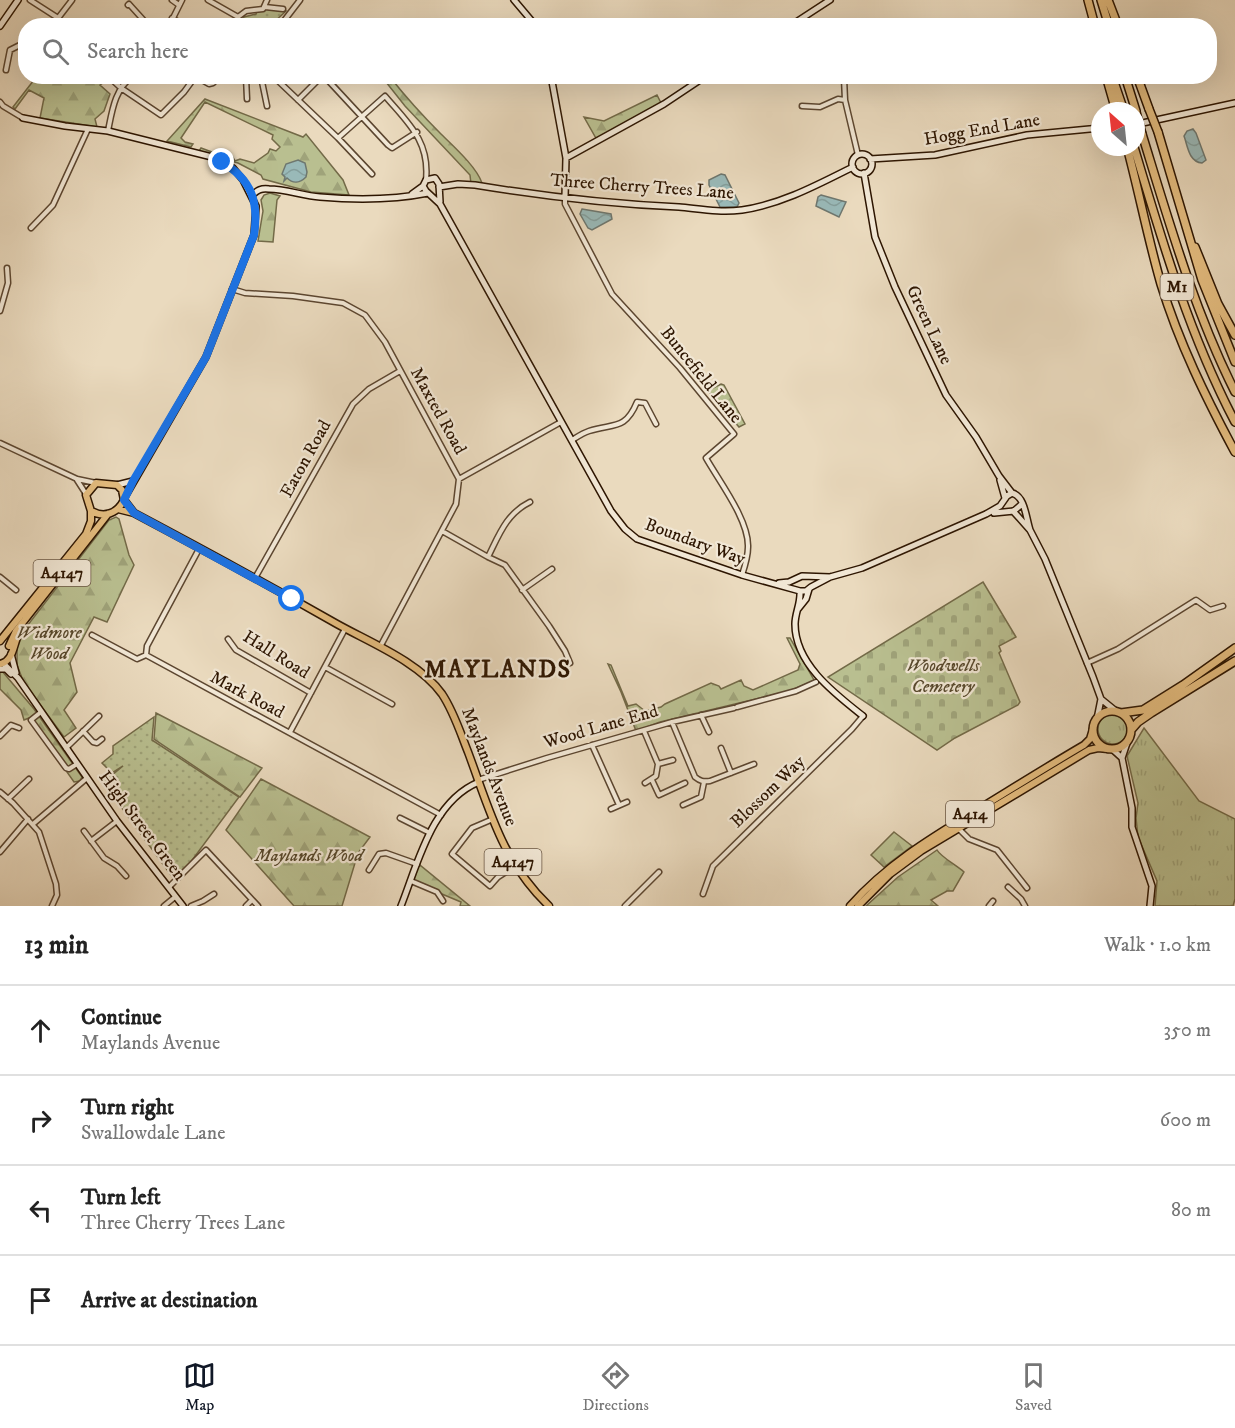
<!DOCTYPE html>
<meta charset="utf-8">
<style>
body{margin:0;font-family:"IM FELL DW Pica",serif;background:#f6f6f6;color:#222}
.compass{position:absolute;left:1091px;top:102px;width:54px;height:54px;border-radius:50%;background:#fff;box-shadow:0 6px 24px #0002;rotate:333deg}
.stop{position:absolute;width:18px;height:18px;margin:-14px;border:4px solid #1a73e8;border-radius:50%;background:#fff}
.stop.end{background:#1a73e8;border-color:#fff;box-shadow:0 2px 6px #0008}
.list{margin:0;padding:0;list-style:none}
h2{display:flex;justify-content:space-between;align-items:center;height:78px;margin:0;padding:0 24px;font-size:26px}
h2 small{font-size:20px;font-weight:400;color:#767676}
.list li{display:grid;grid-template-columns:39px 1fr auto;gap:18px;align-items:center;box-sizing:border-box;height:90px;padding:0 24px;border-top:2px solid #e0e0e0}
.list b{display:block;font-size:22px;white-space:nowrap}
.list p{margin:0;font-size:20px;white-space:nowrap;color:#767676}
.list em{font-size:20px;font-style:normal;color:#767676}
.icon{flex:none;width:33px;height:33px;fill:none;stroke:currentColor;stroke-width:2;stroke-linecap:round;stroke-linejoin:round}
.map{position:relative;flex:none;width:1235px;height:906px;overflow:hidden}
.search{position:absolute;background:#fff;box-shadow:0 6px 24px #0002;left:18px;right:18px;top:18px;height:66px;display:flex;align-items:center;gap:15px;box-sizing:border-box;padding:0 21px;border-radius:24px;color:#767676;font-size:22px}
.sheet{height:438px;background:#fff}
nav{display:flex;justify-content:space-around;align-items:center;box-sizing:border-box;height:84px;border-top:2px solid #e0e0e0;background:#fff;font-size:16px;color:#767676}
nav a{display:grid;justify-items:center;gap:3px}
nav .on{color:#111827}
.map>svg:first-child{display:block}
.grass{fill:url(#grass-tufts);stroke:#736a48;stroke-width:1.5}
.forest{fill:url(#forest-firs);stroke:#736a48;stroke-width:1.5}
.cemetery{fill:url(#cemetery-stones);stroke:#736a48;stroke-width:1.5}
.park{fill:url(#park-dots);stroke:#736a48;stroke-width:1.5}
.water{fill:url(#water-waves);stroke:#6e776f;stroke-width:1.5}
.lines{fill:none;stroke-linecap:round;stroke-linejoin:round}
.street-casing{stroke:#5c4630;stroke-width:7}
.secondary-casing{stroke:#2d1501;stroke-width:8}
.primary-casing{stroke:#2d1501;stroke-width:9}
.highway-casing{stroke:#2d1501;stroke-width:10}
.street{stroke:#f1e7d5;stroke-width:4}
.secondary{stroke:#f1e7d5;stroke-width:5}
.primary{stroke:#e5bd7f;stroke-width:6}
.highway{stroke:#e5bd7f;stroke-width:7}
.highway-bridge-casing{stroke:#2d1501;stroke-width:10;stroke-linecap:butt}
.highway-bridge{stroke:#e5bd7f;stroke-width:7}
.route{stroke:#1a73e8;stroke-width:8}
.labels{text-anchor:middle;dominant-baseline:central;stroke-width:4.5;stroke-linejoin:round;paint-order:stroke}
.shield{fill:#f1e7d5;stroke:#685441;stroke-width:1.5}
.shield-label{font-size:16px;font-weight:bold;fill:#2d1501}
.street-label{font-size:18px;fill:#2d1501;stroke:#f1e7d5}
.park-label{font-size:18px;font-style:italic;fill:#57482c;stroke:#f1e7d5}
.district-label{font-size:24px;font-weight:bold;letter-spacing:1.5px;fill:#2d1501;stroke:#f1e7d5}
</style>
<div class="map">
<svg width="1235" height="906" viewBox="0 0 1235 906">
<defs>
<pattern id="grass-tufts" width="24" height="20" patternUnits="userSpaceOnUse" patternTransform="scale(1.5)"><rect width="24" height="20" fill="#b9bf90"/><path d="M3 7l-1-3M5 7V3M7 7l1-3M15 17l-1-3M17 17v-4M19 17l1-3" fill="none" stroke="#9fa37a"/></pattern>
<pattern id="forest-firs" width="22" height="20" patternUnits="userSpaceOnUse" patternTransform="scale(1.5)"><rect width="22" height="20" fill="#b9bf90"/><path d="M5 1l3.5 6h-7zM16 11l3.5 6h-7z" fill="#9fa37a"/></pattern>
<pattern id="cemetery-stones" width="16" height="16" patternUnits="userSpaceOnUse" patternTransform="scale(1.5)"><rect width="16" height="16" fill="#b9bf90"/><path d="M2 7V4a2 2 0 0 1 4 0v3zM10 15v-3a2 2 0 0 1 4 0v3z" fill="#9fa37a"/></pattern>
<pattern id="park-dots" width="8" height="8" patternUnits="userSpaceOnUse" patternTransform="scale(1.5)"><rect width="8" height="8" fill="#b9bf90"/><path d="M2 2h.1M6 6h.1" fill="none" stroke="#9fa37a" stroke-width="1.8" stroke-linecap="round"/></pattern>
<pattern id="water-waves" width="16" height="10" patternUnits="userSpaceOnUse" patternTransform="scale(1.5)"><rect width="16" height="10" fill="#99b9b8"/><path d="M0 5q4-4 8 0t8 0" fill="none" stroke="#849e9c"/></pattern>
</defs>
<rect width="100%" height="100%" fill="#eadabe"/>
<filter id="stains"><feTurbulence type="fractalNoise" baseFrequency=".00333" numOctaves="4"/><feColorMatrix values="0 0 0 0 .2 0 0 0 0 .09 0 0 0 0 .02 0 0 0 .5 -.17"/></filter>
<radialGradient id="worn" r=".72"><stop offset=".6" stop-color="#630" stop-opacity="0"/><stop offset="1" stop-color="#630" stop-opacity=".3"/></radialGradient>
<path class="grass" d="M1098 729a15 15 0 1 1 30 0a15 15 0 1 1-30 0Z
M1144,728L1199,801L1235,819V899L1233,906H1155L1157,881L1138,837L1136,818L1138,803L1127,756Z"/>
<path class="forest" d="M37,76L96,77L103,83L100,85L110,94L104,111L95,119L97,127L40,118L44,98L29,90L15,109L13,107Z
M382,77H390C405,96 422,115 440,133C453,146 476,166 482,183L471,184L470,175L405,106Z
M657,95L661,103L597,140L584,117L604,121Z
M205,99L303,137L306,134L343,180L349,195L311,192L263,179L261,175L238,163L199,151L201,148L220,155L232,156L235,161L240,159L254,163L268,153L270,149L276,151L280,147L272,139L273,135L205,102L181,138L185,142L193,144L191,147L167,141Z
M270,193L280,196L277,200L273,242L258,241L263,211L261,200L264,195Z
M721,384L724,385L745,424L739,427L709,392V390Z
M116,517L119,519L129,555L134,565L107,622L94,617L70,663L77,692L64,710L76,728L64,737L24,683L17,665V639L109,520Z
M787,638H790L814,680L811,682L789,691L660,722L636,731L621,692L608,664L611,665L628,706L636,704L645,711L661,707L665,704L711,683L719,686L721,689L741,680L744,686L753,690L798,670L800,664Z
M2,671L34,709L82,777L80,781L74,782L29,718L24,720L21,710L0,689V672Z
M156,713L262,768L240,797L154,739Z
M261,779L370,837L358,853L342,906H294L226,830Z
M894,832L912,846L884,867L871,855Z
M937,850C941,857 956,865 964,872L953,891H947L931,900L938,906H866L898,877Z
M417,864L421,866L470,906H460L461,902L411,881Z"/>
<path class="cemetery" d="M983,582L1016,637L999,646L1001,651L999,653L1020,702L1018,705L955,738L937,750L828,677Z"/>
<path class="park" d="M265,8L286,11L271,25H243L242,22L244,17L256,14L257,11Z
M154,717L152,740L239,797L190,863L173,878L100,778L107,772L112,775L123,766L112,773L102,763L113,754V746Z"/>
<path class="water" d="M1193,129L1196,133L1206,160L1202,163C1190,162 1188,149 1185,139L1184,136L1187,131Z
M298,160L305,163L307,172L306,177C300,183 293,184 287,178L284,181L285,177L282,174L286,164Z
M721,174L725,175L739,203L737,207H720L709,185V180Z
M821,195L846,202L839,217L816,206L818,197Z
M582,209L611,214L612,219L592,230L588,228L580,214Z"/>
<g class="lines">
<defs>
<path id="street" d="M30,0L58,18
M172,0L179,5
M208,0L238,17
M128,5L129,4L148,25L155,26
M265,7L283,9
M238,17L246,11L263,9L267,0
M172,18L185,26
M52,26L72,0
M169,26L182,0
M237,26L238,17
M280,26L300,0
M6,70L10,50L26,42
M108,76L121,88L161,115L184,92L195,77
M195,76L209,84L213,83L220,76
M273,76L338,138L372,174
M324,76L388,145L392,148L417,132
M261,77L267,106
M844,78L845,100
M247,99L246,77H261
M298,100L322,76
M0,102L3,106L23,118
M802,106L820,107L838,99L845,100L858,155
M108,131C112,111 115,88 133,76
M338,138L385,96C408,123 430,141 426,180
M565,197V204L612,294L680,368L734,434L706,458C719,481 749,520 748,547C748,556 745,566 742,575
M31,228L53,205L88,129
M232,289L245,293L293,296L343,303L365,315L385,342L459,479L456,504L380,647
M0,311L8,283L7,268
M572,440C577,437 583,433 589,431C613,423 625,431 637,402L645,403L656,424
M0,443L77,479L96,483
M459,479L561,422
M77,480L86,494
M442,531L488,557L505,565L549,626L565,651L570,663
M199,549L147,646L146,655L441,815
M488,557C499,535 506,514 530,502
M0,577L16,590
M255,578L353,404L369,389L400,371
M522,590L552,569
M92,635L137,659L146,655
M228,639L236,650L311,693
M1087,663L1118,649L1196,600L1210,610L1223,606
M325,667L392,704
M737,707L796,691L816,682
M41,712L31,720L66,768L69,769L77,764
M701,715L709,732
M672,722L695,777C700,781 703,782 710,781L754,764
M83,731L93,742L97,743L102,739
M644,731L658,764L656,776L645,783
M290,732L345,629
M0,736L11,725L19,728
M592,745L619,805
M66,748L99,716
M721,748L731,773
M658,764L673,760
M478,780L547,758L672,722L734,708
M652,780L659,795L685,783
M0,792L13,803L39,832L56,884L57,895L52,906
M8,799L29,779
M683,805L701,797L704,782
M611,809L627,802
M400,818L430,833
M493,819L472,828L452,854L490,886L498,877L515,866
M33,824L87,778
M959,829L969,839L997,850L1027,888
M84,831L104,858L117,866L126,876
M91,841L117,821
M0,852L28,819
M369,870L379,854L386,853L417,864
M411,881L437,892L443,901
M169,887L206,850L258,906
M1008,887L1021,899L1025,906
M703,894L713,866L852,729L863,716
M164,906L175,897
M191,906L203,901L214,894
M246,906L252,900
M625,906L659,872
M989,906L993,901"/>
<path id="secondary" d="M514,0L536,26
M0,26L18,0
M790,26L830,0
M551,76L566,158L565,197
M23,118L65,126L108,131L212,157L233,168L243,180L256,206L254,235L206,357L125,497
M1138,124L1235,103
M852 164a10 10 0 1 1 20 0a10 10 0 1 1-20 0Z
M566,158L664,104L706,76
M870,159L935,155L1027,135L1100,128
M864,173L875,237L895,287L946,395L976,437L999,476L1012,493
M423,186L426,191L440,204L611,511L625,529L637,539L742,575L800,591H806L811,587L830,577
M439,187L458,184L475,185C542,196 610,204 679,207C700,209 720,213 742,210C782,204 817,185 853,167
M412,194L423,186L426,180L435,178L439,184L440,202
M252,195C258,190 261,188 269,189C286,189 303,196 320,197C355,200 393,200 428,193
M1000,480L1005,498
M117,485L133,481
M1013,511L1030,530L1045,559L1093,677L1101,699L1097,719
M994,513L1014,511L1022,504
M779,583L789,582L802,576L830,577L862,568L986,514L1000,506L1007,496L1012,493C1025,496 1026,518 1030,530
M800,591C801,603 795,613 795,624C795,664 835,694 863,716
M798,609L806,599L809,589
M11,654L16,673
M3,663L18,678L117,821L183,906
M0,669H6L11,674
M1101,699L1117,712
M1128,740L1122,758L1132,808V827L1152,886L1150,906
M1112,749L1122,758
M401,906C418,863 432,801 479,782"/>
<path id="primary" d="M124,500C117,514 104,518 91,511L86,495L96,483L117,485L122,490L124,500L134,513
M118,509L134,513C202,549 270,586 337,624C371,643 419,662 442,694C454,712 460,732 468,752C490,811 502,861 549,906
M0,641L86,534L91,521V511
M9,646L16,631L108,514
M0,664C14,661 13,644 19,633
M850,906C886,865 931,838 977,810C1013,788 1048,766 1084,745L1090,739L1093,729
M858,906L890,874L921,851L1089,750L1098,748L1108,749"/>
<path id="highway" d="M1088,0L1095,26
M1101,0L1109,26
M1108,0L1118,26
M1106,76L1116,111
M1112,76L1124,111
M1125,76L1136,111
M1137,76L1149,109
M1158,132L1202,280L1235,362
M1142,134C1169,222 1194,310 1235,392
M1127,147C1139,192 1148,239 1161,284C1179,343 1206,398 1235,452
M1134,147C1162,241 1189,334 1235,422
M1195,247L1218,304L1235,335
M1093 730a19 19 0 1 1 38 0a19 19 0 1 1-38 0Z
M1121,713L1143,710L1183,685L1235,648
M1131,730L1138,722L1151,713L1235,661"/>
</defs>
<use href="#street" class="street-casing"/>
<use href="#secondary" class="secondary-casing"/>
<use href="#primary" class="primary-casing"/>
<use href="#highway" class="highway-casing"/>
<use href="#street" class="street"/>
<use href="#secondary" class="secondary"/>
<use href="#primary" class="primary"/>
<use href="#highway" class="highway"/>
<defs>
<path id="highway-bridge" d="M1149,109L1158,132
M1136,112L1142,134"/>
</defs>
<use href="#highway-bridge" class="highway-bridge-casing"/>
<use href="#highway-bridge" class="highway-bridge"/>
</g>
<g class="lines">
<path class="route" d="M222,162C252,180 259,202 254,235L206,357L133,481L124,500L134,513L292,599"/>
</g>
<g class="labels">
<g class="shield">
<rect x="1160.5" y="274" width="33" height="26" rx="4.5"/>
<rect x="33.5" y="560" width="57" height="26" rx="4.5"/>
<rect x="946" y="801" width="48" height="26" rx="4.5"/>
<rect x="484.5" y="849" width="57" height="26" rx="4.5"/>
</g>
<g class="shield-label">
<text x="1177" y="287">M1</text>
<text x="62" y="573">A4147</text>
<text x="970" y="814">A414</text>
<text x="513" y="862">A4147</text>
</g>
<g class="street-label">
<text transform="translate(982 130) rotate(-10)">Hogg End Lane</text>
<text transform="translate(642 187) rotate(4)">Three Cherry Trees Lane</text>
<text transform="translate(929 325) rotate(65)">Green Lane</text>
<text transform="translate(701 375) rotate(51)">Buncefield Lane</text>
<text transform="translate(438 411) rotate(61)">Maxted Road</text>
<text transform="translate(306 459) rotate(-61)">Eaton Road</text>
<text transform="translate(695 542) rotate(20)">Boundary Way</text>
<text transform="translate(276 655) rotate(32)">Hall Road</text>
<text transform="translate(247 695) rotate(28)">Mark Road</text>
<text transform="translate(601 727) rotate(-16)">Wood Lane End</text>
<text transform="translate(489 767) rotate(69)">Maylands Avenue</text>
<text transform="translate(768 792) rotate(-44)">Blossom Way</text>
<text transform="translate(142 826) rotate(53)">High Street Green</text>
</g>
<g class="park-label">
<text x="49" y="633">Widmore<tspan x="49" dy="21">Wood</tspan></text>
<text x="943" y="666">Woodwells<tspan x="943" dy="21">Cemetery</tspan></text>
<text x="309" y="856">Maylands Wood</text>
</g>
<g class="district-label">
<text x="498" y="670">MAYLANDS</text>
</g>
</g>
<rect width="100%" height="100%" filter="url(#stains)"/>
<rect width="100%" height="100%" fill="url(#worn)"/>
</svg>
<svg class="compass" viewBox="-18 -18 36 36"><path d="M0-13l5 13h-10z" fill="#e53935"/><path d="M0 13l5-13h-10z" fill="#767676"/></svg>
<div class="stop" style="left:292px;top:599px"></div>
<div class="stop end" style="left:222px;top:162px"></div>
<div class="search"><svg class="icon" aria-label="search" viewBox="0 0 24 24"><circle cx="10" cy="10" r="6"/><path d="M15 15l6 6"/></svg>Search here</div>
</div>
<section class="sheet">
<h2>13 min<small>Walk · 1.0 km</small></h2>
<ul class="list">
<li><svg class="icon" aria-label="ahead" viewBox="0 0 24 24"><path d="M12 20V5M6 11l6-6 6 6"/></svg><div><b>Continue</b><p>Maylands Avenue</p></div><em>350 m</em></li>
<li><svg class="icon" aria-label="right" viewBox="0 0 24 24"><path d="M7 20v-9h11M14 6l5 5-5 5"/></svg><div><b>Turn right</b><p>Swallowdale Lane</p></div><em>600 m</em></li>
<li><svg class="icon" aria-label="left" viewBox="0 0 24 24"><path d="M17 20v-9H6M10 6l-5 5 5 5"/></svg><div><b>Turn left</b><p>Three Cherry Trees Lane</p></div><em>80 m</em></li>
<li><svg class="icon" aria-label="arrive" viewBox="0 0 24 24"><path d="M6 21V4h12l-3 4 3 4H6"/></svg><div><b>Arrive at destination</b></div></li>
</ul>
</section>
<nav>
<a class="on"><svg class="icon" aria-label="map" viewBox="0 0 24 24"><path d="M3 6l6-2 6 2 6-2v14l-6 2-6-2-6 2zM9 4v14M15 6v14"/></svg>Map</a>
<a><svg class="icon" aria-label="directions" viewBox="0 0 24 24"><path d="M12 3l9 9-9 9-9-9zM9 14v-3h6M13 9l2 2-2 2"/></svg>Directions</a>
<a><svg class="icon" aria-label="saved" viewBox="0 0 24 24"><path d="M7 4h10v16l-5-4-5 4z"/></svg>Saved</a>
</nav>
